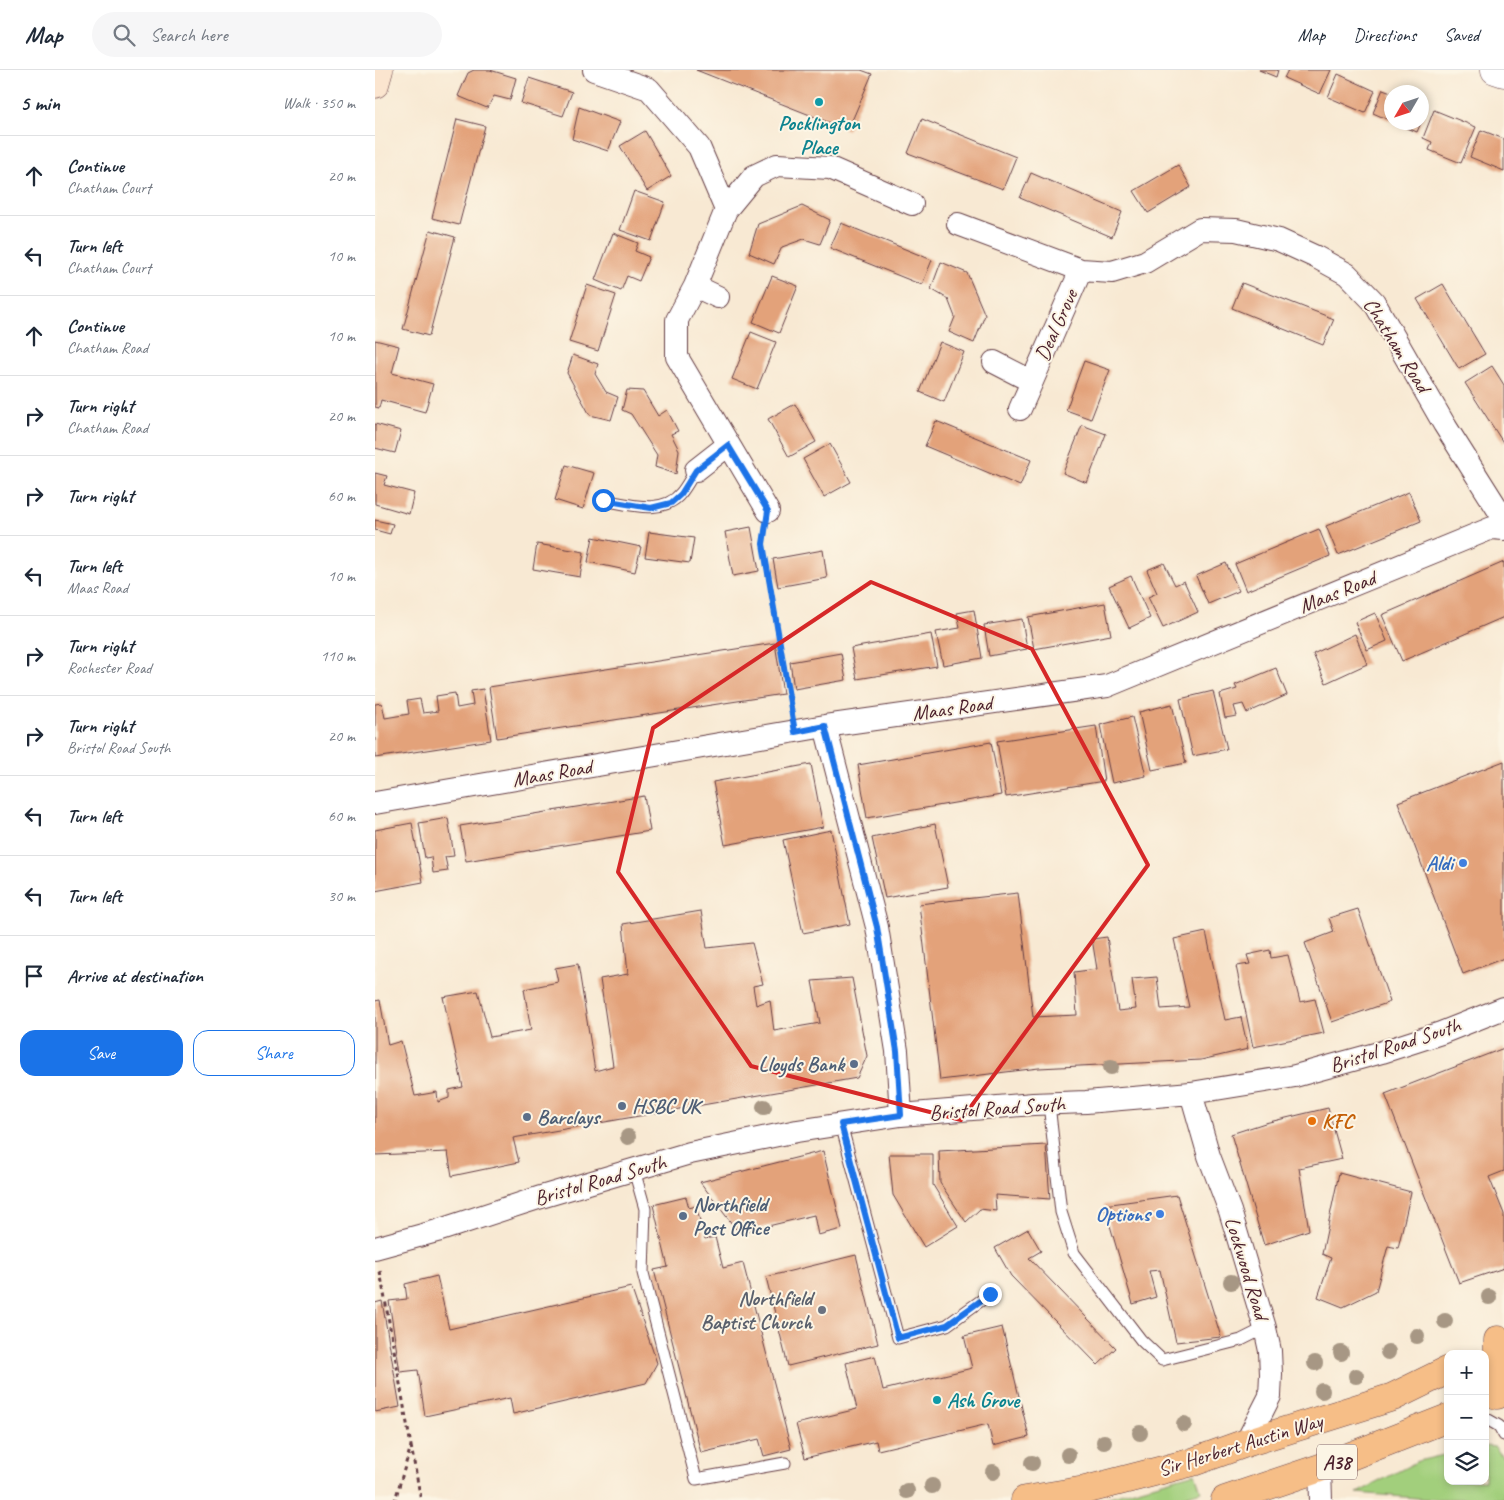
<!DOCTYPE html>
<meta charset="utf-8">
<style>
body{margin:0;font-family:Caveat,sans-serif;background:#f6f6f7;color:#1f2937}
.controls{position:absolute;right:15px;bottom:15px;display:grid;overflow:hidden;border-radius:10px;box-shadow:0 2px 8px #0003}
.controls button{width:45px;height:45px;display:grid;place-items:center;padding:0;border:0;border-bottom:1px solid #e0e1e3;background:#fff;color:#1f2937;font:25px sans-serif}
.compass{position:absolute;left:1009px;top:15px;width:45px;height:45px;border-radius:50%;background:#fff;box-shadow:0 2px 8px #0003;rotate:231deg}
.stop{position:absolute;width:15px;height:15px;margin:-11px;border:4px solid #1a73e8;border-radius:50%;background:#fff}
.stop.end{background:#1a73e8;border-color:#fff;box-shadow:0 1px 5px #0008}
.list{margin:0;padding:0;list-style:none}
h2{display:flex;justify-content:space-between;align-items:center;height:65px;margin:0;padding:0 20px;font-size:21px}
h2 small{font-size:16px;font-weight:400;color:#747a83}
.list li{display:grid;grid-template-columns:32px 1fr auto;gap:15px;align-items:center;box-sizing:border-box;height:80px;padding:0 20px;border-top:1px solid #e0e1e3}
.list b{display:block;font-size:19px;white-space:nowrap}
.list p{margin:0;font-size:16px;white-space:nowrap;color:#747a83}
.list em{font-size:16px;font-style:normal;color:#747a83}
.actions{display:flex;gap:10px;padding:15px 20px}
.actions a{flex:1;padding:11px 0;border:1px solid #1a73e8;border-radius:15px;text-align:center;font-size:18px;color:#1a73e8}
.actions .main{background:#1a73e8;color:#fff}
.icon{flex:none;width:28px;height:28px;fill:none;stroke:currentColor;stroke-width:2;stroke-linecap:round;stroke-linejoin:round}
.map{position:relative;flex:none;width:1129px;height:1430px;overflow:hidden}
header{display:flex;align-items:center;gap:30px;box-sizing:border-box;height:70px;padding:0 25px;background:#fff;border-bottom:1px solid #e0e1e3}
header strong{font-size:24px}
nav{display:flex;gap:28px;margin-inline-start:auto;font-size:18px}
.search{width:350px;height:45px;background:#f6f6f7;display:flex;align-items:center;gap:12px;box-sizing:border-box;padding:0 18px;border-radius:28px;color:#747a83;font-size:19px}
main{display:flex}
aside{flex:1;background:#fff}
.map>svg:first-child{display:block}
.green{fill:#a2cf7c;stroke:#767754}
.building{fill:#e3a27a}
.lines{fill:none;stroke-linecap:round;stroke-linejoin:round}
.service-casing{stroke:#643d44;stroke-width:13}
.minor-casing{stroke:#643d44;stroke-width:24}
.tertiary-casing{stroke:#643d44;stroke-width:29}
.secondary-casing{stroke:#643d44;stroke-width:29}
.trunk-casing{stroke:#643d44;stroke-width:29}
.path{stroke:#643d44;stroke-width:3;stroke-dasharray:4 4;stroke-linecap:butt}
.service{stroke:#fff;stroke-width:11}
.minor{stroke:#fff;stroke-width:22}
.tertiary{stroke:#fff;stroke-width:28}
.secondary{stroke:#fbe5cf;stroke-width:28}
.trunk{stroke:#f6be87;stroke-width:28}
.tree{fill:#a79784}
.route{stroke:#1a73e8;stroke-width:6}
.marked{fill:none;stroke:#d62828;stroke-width:4;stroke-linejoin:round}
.culture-dot{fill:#0f9aa8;stroke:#fcf5e5;stroke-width:2}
.shop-dot{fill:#3f7fe0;stroke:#fcf5e5;stroke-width:2}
.service-dot{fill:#5c6f8a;stroke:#fcf5e5;stroke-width:2}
.food-dot{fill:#e8710a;stroke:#fcf5e5;stroke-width:2}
.worship-dot{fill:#6b7280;stroke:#fcf5e5;stroke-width:2}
.labels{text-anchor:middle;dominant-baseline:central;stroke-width:4;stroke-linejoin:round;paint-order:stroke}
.shield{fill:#fcf5e5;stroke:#7f5f63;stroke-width:1}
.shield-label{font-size:20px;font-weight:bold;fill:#4a1f2b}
.culture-label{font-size:21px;font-weight:bold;fill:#0d838f;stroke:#fcf5e5}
.street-label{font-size:21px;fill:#4a1f2b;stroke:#fcf5e5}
.shop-label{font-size:21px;font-weight:bold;fill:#366cbe;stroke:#fcf5e5;text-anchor:end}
.service-label{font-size:21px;font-weight:bold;fill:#4e5e75;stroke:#fcf5e5;text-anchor:start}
.food-label{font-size:21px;font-weight:bold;fill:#c56008;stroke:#fcf5e5;text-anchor:start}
.worship-label{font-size:21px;font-weight:bold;fill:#5b616d;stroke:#fcf5e5;text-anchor:end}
</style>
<header>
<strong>Map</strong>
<div class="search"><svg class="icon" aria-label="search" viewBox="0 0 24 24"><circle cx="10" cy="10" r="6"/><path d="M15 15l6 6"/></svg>Search here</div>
<nav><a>Map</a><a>Directions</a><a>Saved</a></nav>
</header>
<main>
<aside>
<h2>5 min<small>Walk · 350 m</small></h2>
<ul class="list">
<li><svg class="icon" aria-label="ahead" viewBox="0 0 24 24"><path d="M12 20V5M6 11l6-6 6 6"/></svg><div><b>Continue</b><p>Chatham Court</p></div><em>20 m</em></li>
<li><svg class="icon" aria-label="left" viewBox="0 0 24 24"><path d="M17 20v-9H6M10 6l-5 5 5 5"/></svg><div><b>Turn left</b><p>Chatham Court</p></div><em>10 m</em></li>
<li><svg class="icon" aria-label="ahead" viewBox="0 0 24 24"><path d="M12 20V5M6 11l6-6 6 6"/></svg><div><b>Continue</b><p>Chatham Road</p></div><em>10 m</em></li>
<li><svg class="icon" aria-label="right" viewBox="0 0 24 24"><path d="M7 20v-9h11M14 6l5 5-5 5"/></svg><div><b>Turn right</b><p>Chatham Road</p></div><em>20 m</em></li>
<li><svg class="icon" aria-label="right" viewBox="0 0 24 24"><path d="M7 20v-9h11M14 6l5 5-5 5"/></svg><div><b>Turn right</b></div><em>60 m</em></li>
<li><svg class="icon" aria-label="left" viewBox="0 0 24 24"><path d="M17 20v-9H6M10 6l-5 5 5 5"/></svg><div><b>Turn left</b><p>Maas Road</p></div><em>10 m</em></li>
<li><svg class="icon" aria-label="right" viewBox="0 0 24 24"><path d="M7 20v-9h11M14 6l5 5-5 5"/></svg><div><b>Turn right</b><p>Rochester Road</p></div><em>110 m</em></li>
<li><svg class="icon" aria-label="right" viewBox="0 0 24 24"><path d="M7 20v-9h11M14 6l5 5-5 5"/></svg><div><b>Turn right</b><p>Bristol Road South</p></div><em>20 m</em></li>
<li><svg class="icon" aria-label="left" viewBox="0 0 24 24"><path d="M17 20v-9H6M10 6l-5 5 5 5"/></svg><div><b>Turn left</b></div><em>60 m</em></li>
<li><svg class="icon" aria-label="left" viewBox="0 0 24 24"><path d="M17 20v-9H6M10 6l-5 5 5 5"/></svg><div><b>Turn left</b></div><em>30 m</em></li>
<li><svg class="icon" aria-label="arrive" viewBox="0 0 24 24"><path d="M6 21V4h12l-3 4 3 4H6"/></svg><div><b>Arrive at destination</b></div></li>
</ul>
<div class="actions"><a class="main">Save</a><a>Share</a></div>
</aside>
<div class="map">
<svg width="1129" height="1430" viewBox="0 0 1129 1430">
<rect width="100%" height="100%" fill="#fcf5e5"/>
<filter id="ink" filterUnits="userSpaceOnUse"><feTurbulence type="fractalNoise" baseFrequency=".02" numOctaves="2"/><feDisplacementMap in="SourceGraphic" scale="10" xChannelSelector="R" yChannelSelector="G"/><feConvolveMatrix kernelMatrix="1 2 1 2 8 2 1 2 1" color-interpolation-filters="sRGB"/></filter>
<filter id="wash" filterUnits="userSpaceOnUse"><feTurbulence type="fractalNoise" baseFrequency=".0096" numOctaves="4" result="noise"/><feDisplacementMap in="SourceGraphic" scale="20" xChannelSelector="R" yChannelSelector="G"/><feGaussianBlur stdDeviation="1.12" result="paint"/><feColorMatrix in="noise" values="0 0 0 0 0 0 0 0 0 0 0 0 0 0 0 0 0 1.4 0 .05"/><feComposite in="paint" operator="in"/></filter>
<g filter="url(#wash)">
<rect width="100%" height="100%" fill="#f8e9d3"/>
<path class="green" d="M1110,1376L1120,1377L1129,1389V1429H1052L982,1423L1043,1391L1073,1384V1411H1110Z
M820,1403L826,1421L797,1430H723Z"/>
<g id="blocks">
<path class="building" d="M99,0H115L141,8L135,30L119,26L112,38L83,26L93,3Z
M321,0H486L497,4L473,60Z
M884,0H903L901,7Z
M913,0H956L945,24L909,8Z
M963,4L1000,21L990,43L953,27Z
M154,8L197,22L188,46L146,33Z
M1008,19L1016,22V51L998,43Z
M1046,35L1053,37L1042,62L1020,53L1046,52Z
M204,37L245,52L233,81L197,69Z
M1059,40L1101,57L1086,93L1054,80L1057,72L1048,68Z
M82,49L110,56L84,155L57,148Z
M547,49L641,87L628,119L533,83Z
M1106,60L1129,69V101L1095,87Z
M270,61L296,106L272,121L245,76Z
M803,95L816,117L773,143L759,121Z
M656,103L747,142L737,167L645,128Z
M259,121L290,132L276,171L245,160Z
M427,136L455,150L445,174L429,169L407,177L399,194L374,183L383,154Z
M466,153L557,190L547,215L455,178Z
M55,160L80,167L54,266L28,259Z
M238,163L263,173L260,181L274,187L264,211L252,206L246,221L220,210Z
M566,192L592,203L610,245L599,273L574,262L580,247L573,229L556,219Z
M397,206L423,216L404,263L378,252Z
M867,213L959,249L948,275L857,238Z
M1068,214L1110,284L1084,299L1042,229Z
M212,215L241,225L223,281L194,272Z
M376,262L401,272L382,319L357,309Z
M0,270L24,276L17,303L58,314L50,342L6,330L4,338L0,337Z
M565,272L589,282L569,332L545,322Z
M198,285L223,294L220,304L231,322L243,327L236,350L215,345L192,303Z
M709,291L735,300L716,349L691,340Z
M1117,296L1129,315V374L1090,313Z
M252,320L268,321L283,346L292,340L303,361L296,364L304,380L301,404L280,397L282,385L256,344L247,340Z
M420,334L441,372L414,387L393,349Z
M561,351L656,390L645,416L550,376Z
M0,354L26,361L20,383L0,378Z
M707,355L731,364L712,413L688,403Z
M455,374L476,412L449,427L428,389Z
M191,395L219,403L208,439L180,430Z
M0,403L12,406L9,415L39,423L34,444L0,434Z
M1034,422L1046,451L963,485L951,456Z
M0,450L18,454L15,464L0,460Z
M376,457L384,501L358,506L350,462Z
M944,459L955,486L871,521L860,494Z
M274,462L319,468L315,493L270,487Z
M218,467L266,477L260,502L213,492Z
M162,474L209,482L205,507L158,499Z
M448,480L452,508L403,517L398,489Z
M1129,492V547L1027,591L1007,545Z
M789,493L800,515L809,511L823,542L788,558L773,527L782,523L772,500Z
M851,493L864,521L833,534L821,506Z
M756,506L775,548L754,558L734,516Z
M730,533L736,565L659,579L653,547Z
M599,540L607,588L568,595L561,562L585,558L582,543Z
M1000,543L1012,571L992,580L980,552Z
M647,549L652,579L614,586L609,555Z
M556,564L562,596L482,609L476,578Z
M980,564L992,594L951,613L938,584Z
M400,573L408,624L122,668L114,617Z
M466,583L471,610L419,619L415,592Z
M901,598L912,625L872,643L868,634L859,636L862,646L850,648L845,624L862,619L860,615Z
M108,619L116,670L0,688V634L7,633L10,648L34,644L32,631L45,629L48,643L63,641L61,626L80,623L82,638L98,635L96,621Z
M838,621L852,679L818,686L805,629Z
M797,634L811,693L777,700L764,642Z
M757,647L771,706L737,713L725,655Z
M721,656L729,711L631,727L622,671Z
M616,672L626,725L492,748L483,695Z
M1129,691V888L1088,904L1023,732Z
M436,694L448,757L350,775L338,712Z
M269,726L275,761L91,791L85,756Z
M73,748L79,786L70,787L73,801L58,803L56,787L50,788L44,753Z
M37,753L48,812L0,821V760Z
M560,754L573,817L510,828L497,768Z
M456,760L475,854L428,863L408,770Z
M643,823L658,947L702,945L699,902L722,899L717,869L732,867L743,941L761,939L757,909L782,907L786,939L814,937L799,869L831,862L850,950L866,947L873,979L826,990L664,998L565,1010L544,834Z
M983,839L1015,932L957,952L930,873L959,862L954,848Z
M326,841L332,878L377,873L388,914L378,916L381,935L395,930L399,961L445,953L437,911L477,908L492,986L482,1008L138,1068L144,1092L77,1106L73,1082L0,1085V931L5,930L13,975L26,971L40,1026L62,1022L63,1032L74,1028V1020L88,1017L68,927L103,921L115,967L156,960L149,919L183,912L180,898L203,894L220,1001L238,996L225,909L253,904L248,854Z
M895,880L896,888L913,885L925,932L940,929L949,963L878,977L861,896L875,894L872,885Z
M1129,978V1101L1114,1107L1129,1144V1198L1084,1213L1010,1024Z
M953,1038L967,1089L924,1098L934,1160L889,1175L856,1064L890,1053Z
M671,1075L675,1129L620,1125L621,1141L605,1139L591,1152L565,1113L564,1081Z
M448,1081L467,1159L443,1165L439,1145L364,1163L325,1112Z
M514,1084H558V1115L583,1156L549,1177L518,1125Z
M964,1103L1036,1122L1023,1178L1013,1176L1001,1221L968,1237L943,1227L956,1188L947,1184Z
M802,1125L846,1267L801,1272L785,1200L774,1201L781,1227L758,1234L729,1135Z
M311,1127L314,1138L321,1136L330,1169L340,1167L348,1198L368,1193L416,1379L389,1386L384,1369L326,1383L279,1200L293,1197L278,1135Z
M653,1159L666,1181L654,1188L741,1278L723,1295L636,1206L620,1178Z
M481,1185L503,1274L413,1296L391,1207Z
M62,1206L74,1259L256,1217L282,1293L271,1313L138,1344L135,1328L50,1346L43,1300L25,1302L14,1231L32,1229L30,1214Z
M7,1231L25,1337L0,1342V1233Z
M627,1257L654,1367L618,1376L613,1354L503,1380L501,1371L430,1388L421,1354L482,1339L471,1293L500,1286L508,1320L597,1298L589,1266Z"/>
</g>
</g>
<g filter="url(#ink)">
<use href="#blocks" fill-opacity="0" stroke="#643d44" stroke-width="1"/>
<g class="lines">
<defs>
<path id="service" d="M228,430C253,434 288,446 306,423C312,416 316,407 321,400
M674,1034L686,1142L699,1183L766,1270L787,1290L866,1270L890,1258
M466,1054L523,1268L572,1255L615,1224
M259,1100L270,1139L268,1203L321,1409L410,1393
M1110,1348L1124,1356L1129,1365"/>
<path id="minor" d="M219,0L274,19L324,77L351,140
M583,154L706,200L737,202L770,192L825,159L861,160L904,170L941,187L972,204L999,232L1069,354L1129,449
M320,216L302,250V287L393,441
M343,227L320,216L351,140L379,106L402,95L455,98L537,134
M619,292L656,311
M645,339L706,200
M321,400L353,375
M450,656L502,857L522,981L526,1045
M0,733L450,656L732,616L1117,458L1129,459
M816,1023L834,1086L855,1141L890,1258L895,1281L896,1304L895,1326L871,1373
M0,1178L62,1161L166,1127L315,1083L422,1061L526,1045L658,1034L711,1032L816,1023L920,1006L1007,982L1066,963L1129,938
M945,1398L946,1430"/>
<path id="tertiary" d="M1120,0L1129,3"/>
<path id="secondary" d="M0,14L4,0"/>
<path id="trunk" d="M1122,1325L1123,1270
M650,1430L710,1420L818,1392L871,1373L1018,1327L1073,1300
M850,1430L945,1398L1073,1348"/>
</defs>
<use href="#service" class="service-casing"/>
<use href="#minor" class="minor-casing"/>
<use href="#tertiary" class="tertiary-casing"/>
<use href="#secondary" class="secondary-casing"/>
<use href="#trunk" class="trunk-casing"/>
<path class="path" d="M390,462L388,474L416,639
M5,1201L36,1376L20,1430
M36,1376L46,1430"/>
<use href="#service" class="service"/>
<use href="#minor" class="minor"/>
<use href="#tertiary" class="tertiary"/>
<use href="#secondary" class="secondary"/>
<use href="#trunk" class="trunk"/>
</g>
<g class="tree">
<circle cx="736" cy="997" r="8"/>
<circle cx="389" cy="1037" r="8"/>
<circle cx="253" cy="1067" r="8"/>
<circle cx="856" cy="1212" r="8"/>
<circle cx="1114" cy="1227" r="8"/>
<circle cx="1070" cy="1251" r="8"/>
<circle cx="1042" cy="1266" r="8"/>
<circle cx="1013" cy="1282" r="8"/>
<circle cx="966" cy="1283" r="8"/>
<circle cx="940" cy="1293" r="8"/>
<circle cx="981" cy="1306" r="8"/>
<circle cx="947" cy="1321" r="8"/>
<circle cx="809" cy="1354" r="8"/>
<circle cx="765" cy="1363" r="8"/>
<circle cx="729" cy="1372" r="8"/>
<circle cx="693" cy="1385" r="8"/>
<circle cx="657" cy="1393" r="8"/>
<circle cx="618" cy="1402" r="8"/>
<circle cx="557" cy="1416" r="8"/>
<circle cx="532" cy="1421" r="8"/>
</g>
</g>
<g class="lines" filter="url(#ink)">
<path class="route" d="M228,430L276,438L296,433L306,424L321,400L353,375L393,441L388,474L420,662L450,656L502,857L522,981L526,1045L466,1054L523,1268L572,1255L615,1224"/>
</g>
<path class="marked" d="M496,512L657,579L773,795L586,1050L376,996L243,802L278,658Z"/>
<g class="culture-dot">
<circle cx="444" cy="32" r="5"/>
<circle cx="562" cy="1330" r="5"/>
</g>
<g class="shop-dot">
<circle cx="1088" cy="793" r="5"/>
<circle cx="785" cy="1144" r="5"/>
</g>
<g class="service-dot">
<circle cx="479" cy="994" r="5"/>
<circle cx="247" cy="1036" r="5"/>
<circle cx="152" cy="1047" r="5"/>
<circle cx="308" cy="1146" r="5"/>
</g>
<circle class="food-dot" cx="937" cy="1051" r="5"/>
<circle class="worship-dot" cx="447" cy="1240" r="5"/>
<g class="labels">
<rect class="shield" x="942" y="1374.5" width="40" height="35" rx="4"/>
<g class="shield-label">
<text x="962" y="1392">A38</text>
</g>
<g class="culture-label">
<text x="444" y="53">Pocklington<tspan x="444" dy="24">Place</tspan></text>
<text x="572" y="1330" text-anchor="start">Ash Grove</text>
</g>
<g class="street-label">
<text transform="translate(681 255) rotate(-66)">Deal Grove</text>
<text transform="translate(1022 275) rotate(58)">Chatham Road</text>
<text transform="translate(962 522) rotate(-22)">Maas Road</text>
<text transform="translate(577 638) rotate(-8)">Maas Road</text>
<text transform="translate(177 703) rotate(-10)">Maas Road</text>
<text transform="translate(1020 975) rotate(-18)">Bristol Road South</text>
<text transform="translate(622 1038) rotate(-4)">Bristol Road South</text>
<text transform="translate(225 1110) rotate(-16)">Bristol Road South</text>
<text transform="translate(872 1198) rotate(73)">Lockwood Road</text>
<text transform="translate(865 1375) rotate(-17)">Sir Herbert Austin Way</text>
</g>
<g class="shop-label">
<text x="1078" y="793">Aldi</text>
<text x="775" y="1144">Options</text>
</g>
<g class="service-label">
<text x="469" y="994" text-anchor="end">Lloyds Bank</text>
<text x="257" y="1036">HSBC UK</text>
<text x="162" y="1047">Barclays</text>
<text x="318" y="1134">Northfield<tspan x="318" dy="24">Post Office</tspan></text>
</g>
<g class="food-label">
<text x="947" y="1051">KFC</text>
</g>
<g class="worship-label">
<text x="437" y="1228">Northfield<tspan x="437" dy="24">Baptist Church</tspan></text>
</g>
</g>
</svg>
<div class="controls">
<button>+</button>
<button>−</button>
<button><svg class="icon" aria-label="layers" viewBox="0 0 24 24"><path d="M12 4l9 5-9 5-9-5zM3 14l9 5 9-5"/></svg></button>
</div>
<svg class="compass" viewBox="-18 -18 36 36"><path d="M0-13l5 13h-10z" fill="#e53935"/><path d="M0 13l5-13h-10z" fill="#747a83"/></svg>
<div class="stop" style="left:228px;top:430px"></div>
<div class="stop end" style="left:615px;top:1224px"></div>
</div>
</main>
